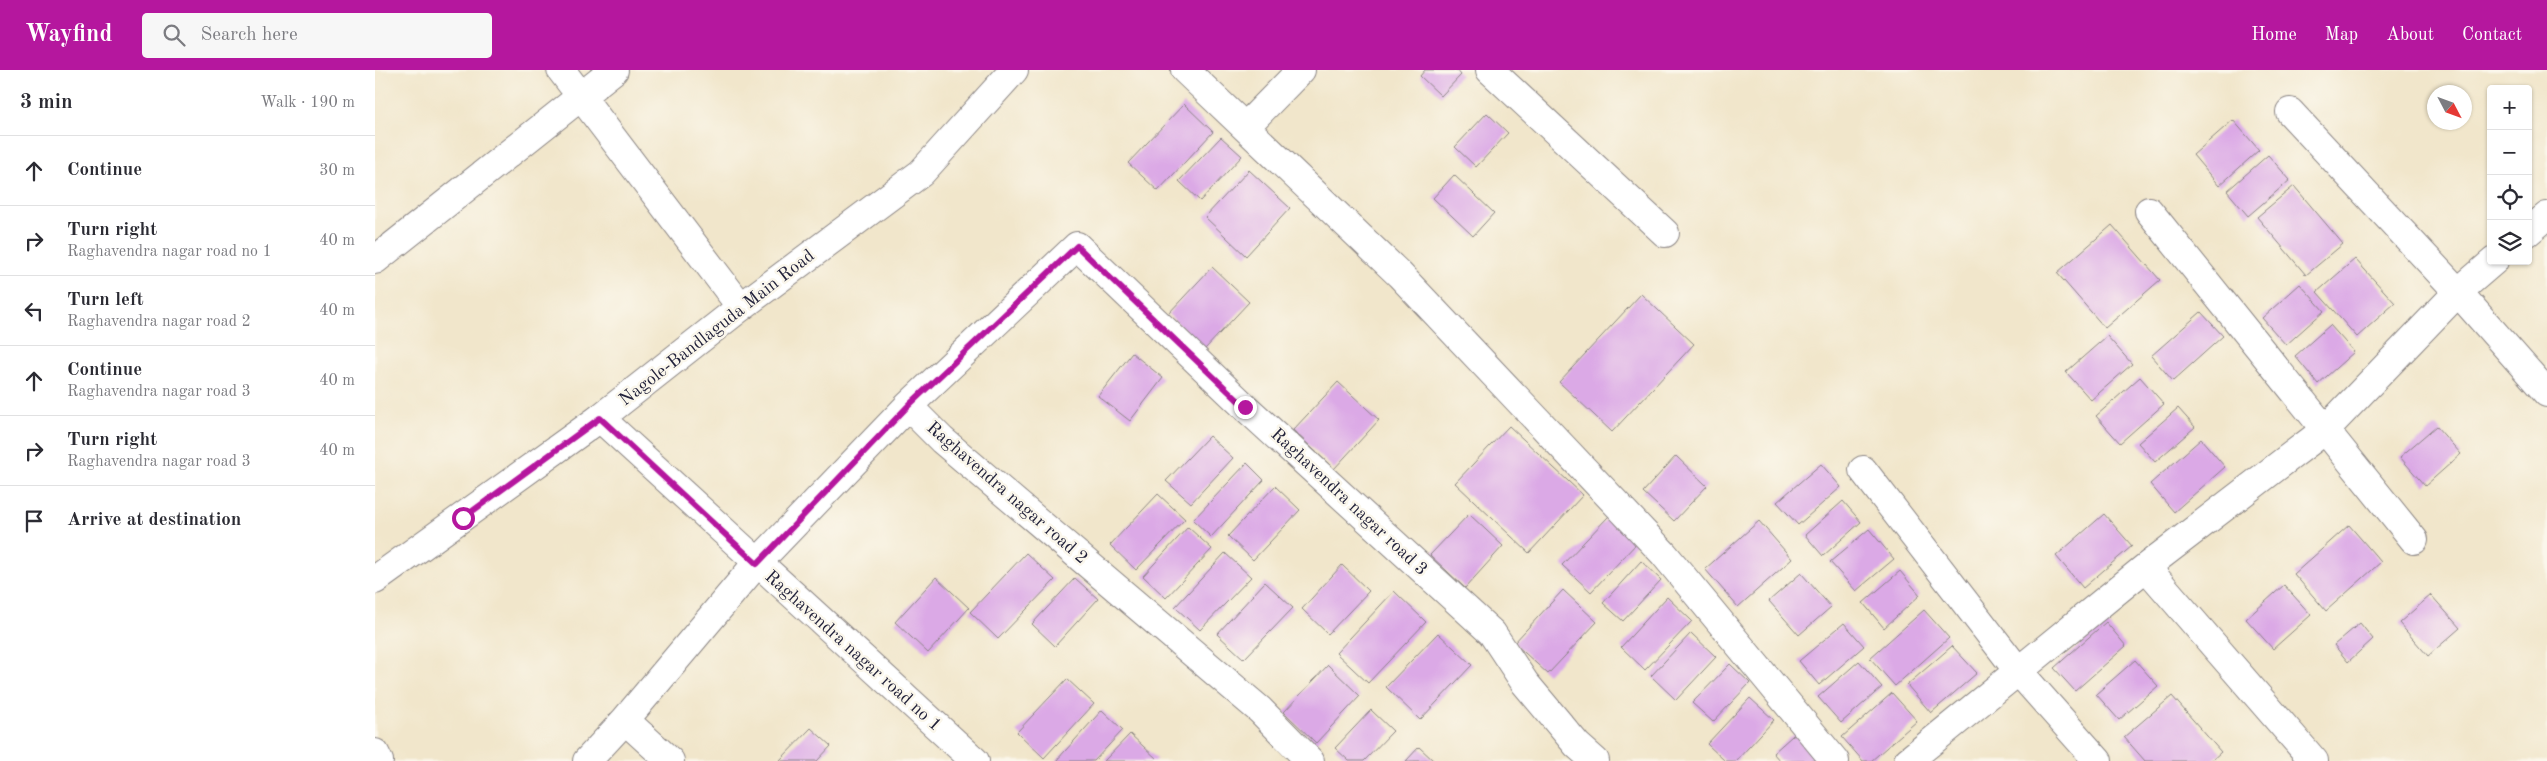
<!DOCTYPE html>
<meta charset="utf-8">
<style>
body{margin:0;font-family:"Old Standard TT",serif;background:#f7f7f7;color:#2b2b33}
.controls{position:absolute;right:15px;top:15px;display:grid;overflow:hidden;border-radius:5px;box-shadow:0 1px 4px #0004}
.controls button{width:45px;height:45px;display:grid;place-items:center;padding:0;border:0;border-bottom:1px solid #e1e1e2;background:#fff;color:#2b2b33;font:25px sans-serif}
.compass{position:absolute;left:2052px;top:15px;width:45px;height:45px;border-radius:50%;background:#fff;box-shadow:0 1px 4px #0004;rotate:131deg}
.stop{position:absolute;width:15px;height:15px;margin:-11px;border:4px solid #b5179e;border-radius:50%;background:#fff}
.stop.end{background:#b5179e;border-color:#fff;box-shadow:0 1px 5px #0008}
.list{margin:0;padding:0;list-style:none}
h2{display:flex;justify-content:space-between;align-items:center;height:65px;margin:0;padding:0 20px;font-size:21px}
h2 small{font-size:16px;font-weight:400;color:#7c7c81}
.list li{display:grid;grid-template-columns:32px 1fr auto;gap:15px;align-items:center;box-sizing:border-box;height:70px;padding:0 20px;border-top:1px solid #e1e1e2}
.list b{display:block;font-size:19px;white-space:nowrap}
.list p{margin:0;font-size:16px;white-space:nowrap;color:#7c7c81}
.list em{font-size:16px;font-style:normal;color:#7c7c81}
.icon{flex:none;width:28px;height:28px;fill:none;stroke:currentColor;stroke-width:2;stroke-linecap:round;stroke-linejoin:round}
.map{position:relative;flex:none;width:2172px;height:691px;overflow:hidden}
header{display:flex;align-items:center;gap:30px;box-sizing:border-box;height:70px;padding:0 25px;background:#b5179e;color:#fff}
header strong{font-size:24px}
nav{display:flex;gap:28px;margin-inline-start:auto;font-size:18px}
.search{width:350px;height:45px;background:#f7f7f7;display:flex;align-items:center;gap:12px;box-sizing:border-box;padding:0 18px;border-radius:5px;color:#7c7c81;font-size:19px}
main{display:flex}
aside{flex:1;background:#fff}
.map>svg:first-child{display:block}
.building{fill:#dba9e6}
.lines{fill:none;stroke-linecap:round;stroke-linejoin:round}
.minor-casing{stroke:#8a8483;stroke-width:30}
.tertiary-casing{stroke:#8a8483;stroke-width:30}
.minor{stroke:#fff;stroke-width:28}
.tertiary{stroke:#fff;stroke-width:28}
.route{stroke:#b5179e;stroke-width:6}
.labels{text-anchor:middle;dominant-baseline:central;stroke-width:5;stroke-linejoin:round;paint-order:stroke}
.street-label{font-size:18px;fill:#22223b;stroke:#fbf7ec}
</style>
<header>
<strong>Wayfind</strong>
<div class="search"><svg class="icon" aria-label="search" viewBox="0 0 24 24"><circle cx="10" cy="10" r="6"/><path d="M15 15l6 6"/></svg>Search here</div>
<nav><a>Home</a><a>Map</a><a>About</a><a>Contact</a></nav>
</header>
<main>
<aside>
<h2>3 min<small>Walk · 190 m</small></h2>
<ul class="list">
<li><svg class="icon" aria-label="ahead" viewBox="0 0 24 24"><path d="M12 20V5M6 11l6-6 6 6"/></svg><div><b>Continue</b></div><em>30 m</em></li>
<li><svg class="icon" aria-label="right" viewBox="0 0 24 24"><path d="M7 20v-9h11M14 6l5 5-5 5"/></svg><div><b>Turn right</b><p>Raghavendra nagar road no 1</p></div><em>40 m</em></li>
<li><svg class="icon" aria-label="left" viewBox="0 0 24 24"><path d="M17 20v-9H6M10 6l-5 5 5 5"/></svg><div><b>Turn left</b><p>Raghavendra nagar road 2</p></div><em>40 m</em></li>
<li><svg class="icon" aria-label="ahead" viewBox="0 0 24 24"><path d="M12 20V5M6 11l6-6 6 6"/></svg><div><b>Continue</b><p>Raghavendra nagar road 3</p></div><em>40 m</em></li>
<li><svg class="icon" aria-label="right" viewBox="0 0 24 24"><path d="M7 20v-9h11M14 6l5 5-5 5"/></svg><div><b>Turn right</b><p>Raghavendra nagar road 3</p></div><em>40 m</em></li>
<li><svg class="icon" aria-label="arrive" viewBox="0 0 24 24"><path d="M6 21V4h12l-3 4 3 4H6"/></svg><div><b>Arrive at destination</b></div></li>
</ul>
</aside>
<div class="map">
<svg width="2172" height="691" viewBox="0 0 2172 691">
<rect width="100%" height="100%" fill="#fbf7ec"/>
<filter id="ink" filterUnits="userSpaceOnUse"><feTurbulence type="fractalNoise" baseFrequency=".02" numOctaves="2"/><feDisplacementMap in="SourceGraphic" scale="10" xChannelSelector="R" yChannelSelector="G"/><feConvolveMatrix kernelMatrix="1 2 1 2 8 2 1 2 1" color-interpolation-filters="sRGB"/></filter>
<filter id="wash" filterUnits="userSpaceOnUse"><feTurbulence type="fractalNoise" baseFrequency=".0096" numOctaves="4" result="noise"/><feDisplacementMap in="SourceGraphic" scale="20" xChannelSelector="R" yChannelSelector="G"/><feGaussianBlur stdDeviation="1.12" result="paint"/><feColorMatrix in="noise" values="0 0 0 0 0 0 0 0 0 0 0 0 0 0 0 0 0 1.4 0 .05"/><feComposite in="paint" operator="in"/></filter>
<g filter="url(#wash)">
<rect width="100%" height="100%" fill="#f1e6cb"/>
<g id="blocks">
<path class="building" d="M1050,0H1082L1086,5L1066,26L1045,6Z
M809,34L838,62L783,121L753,93Z
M1112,43L1133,63L1101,97L1080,77Z
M1858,50L1884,80L1844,116L1818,85Z
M846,67L867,86L825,131L804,111Z
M1893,85L1915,110L1873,146L1852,121Z
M874,100L915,138L871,186L830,147Z
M1079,105L1119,143L1098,166L1058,128Z
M1919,116L1968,174L1931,205L1882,147Z
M1737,155L1785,210L1730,258L1682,203Z
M1980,189L2020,233L1982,267L1942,222Z
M837,197L874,232L830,279L793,244Z
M1925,214L1949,241L1911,275L1887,248Z
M1266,224L1319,274L1237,362L1184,312Z
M1826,242L1848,266L1798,311L1776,286Z
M1955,255L1979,282L1943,314L1920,286Z
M1732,266L1757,294L1716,330L1691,302Z
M757,283L788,308L755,351L723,326Z
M1765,307L1789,334L1745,373L1721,346Z
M963,312L1004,350L959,399L918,360Z
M1803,338L1820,357L1780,392L1763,373Z
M1134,356L1208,425L1154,483L1080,413Z
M2061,356L2086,384L2050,416L2025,387Z
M834,366L858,388L816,433L791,411Z
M1826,369L1850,397L1799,442L1775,414Z
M1301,386L1332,416L1299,451L1268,422Z
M872,393L889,410L836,467L818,450Z
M1446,394L1466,417L1423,455L1402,432Z
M900,416L925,440L878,490L853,466Z
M783,424L810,449L761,500L735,475Z
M1468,431L1486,452L1448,486L1430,465Z
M1094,444L1128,476L1090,518L1055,485Z
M1729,444L1757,476L1708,518L1681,486Z
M1234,446L1262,473L1216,522L1187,495Z
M1384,451L1417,489L1363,537L1330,499Z
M1974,455L2006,492L1951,541L1919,504Z
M813,457L837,479L791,528L768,506Z
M1494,459L1519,489L1481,521L1455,492Z
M651,483L680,510L623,569L595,542Z
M850,483L876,507L825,560L800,537Z
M1266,491L1286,510L1248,551L1228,533Z
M967,495L994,521L953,564L927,539Z
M1525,501L1545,525L1509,558L1488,533Z
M1426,503L1456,537L1424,565L1394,531Z
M561,507L594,538L553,583L520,552Z
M700,508L723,529L680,576L657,554Z
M890,512L918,538L869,589L842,564Z
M1909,515L1936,545L1898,579L1871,549Z
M1188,520L1222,552L1173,604L1139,573Z
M1019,521L1051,552L993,613L961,583Z
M2056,525L2085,558L2053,586L2024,553Z
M1292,527L1317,551L1270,600L1246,577Z
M1549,540L1574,568L1520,616L1495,588Z
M1731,552L1751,576L1700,621L1679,598Z
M1469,553L1489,576L1444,615L1424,591Z
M1985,553L1998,569L1973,592L1959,575Z
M1063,563L1097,595L1045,650L1011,617Z
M1316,563L1341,587L1301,630L1276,606Z
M1577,576L1602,603L1556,643L1532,615Z
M1760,590L1783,616L1744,650L1721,624Z
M1484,591L1507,617L1466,653L1443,627Z
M1355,594L1375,613L1338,652L1317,633Z
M953,595L985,626L941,673L909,642Z
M692,609L719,634L669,688L642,662Z
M1517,623L1542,651L1496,691H1488L1467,667Z
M1797,626L1846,682L1836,691H1770L1749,667Z
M1375,628L1399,650L1361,691H1350L1332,674Z
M727,640L748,660L719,691H681Z
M996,640L1018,661L989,691H974L960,678Z
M436,658L456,676L442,691H404Z
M1426,658L1455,691H1405L1398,683Z
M755,664L782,689L780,691H729Z
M1044,677L1059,691H1031Z"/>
</g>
</g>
<g filter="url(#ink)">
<use href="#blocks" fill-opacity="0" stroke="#8a8483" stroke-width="1"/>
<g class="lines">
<defs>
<path id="minor" d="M186,0L366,237
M810,0L1024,204L1289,484L1460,691
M1115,0L1290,163
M1915,42L2083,222L2172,323
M870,57L926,0
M1774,141L2039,470
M2153,162L2172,146
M0,190L239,0
M533,336L702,176L870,337L1117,563L1150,613L1202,675L1220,691
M225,348L600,691
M1488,400L1644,602L1723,691
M1771,497L1939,691
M250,650L295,691
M0,683L4,691
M212,691L250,650L382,493L533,336L567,370L885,640L935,691
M1533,691L1771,497L1950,360L2083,222L2119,191"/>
<path id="tertiary" d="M0,510L225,348L366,237L546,103L639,0"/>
</defs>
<use href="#minor" class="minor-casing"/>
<use href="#tertiary" class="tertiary-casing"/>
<use href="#minor" class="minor"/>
<use href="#tertiary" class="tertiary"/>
</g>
</g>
<g class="lines" filter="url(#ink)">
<path class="route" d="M88,448L225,348L382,494L533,336L702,176L870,337"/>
</g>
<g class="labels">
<g class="street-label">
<text transform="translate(342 258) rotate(-38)">Nagole-Bandlaguda Main Road</text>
<text transform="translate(632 423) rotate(41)">Raghavendra nagar road 2</text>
<text transform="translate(974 432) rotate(43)">Raghavendra nagar road 3</text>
<text transform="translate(478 581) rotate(42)">Raghavendra nagar road no 1</text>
</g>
</g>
</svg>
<div class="controls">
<button>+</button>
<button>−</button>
<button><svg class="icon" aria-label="locate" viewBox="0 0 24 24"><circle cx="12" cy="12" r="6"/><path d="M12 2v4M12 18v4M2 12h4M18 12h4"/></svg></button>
<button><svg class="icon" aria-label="layers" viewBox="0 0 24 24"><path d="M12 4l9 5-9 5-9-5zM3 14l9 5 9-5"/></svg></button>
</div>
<svg class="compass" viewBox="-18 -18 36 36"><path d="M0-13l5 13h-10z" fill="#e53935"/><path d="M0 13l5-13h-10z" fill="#7c7c81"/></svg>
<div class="stop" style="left:88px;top:448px"></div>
<div class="stop end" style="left:870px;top:337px"></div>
</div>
</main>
